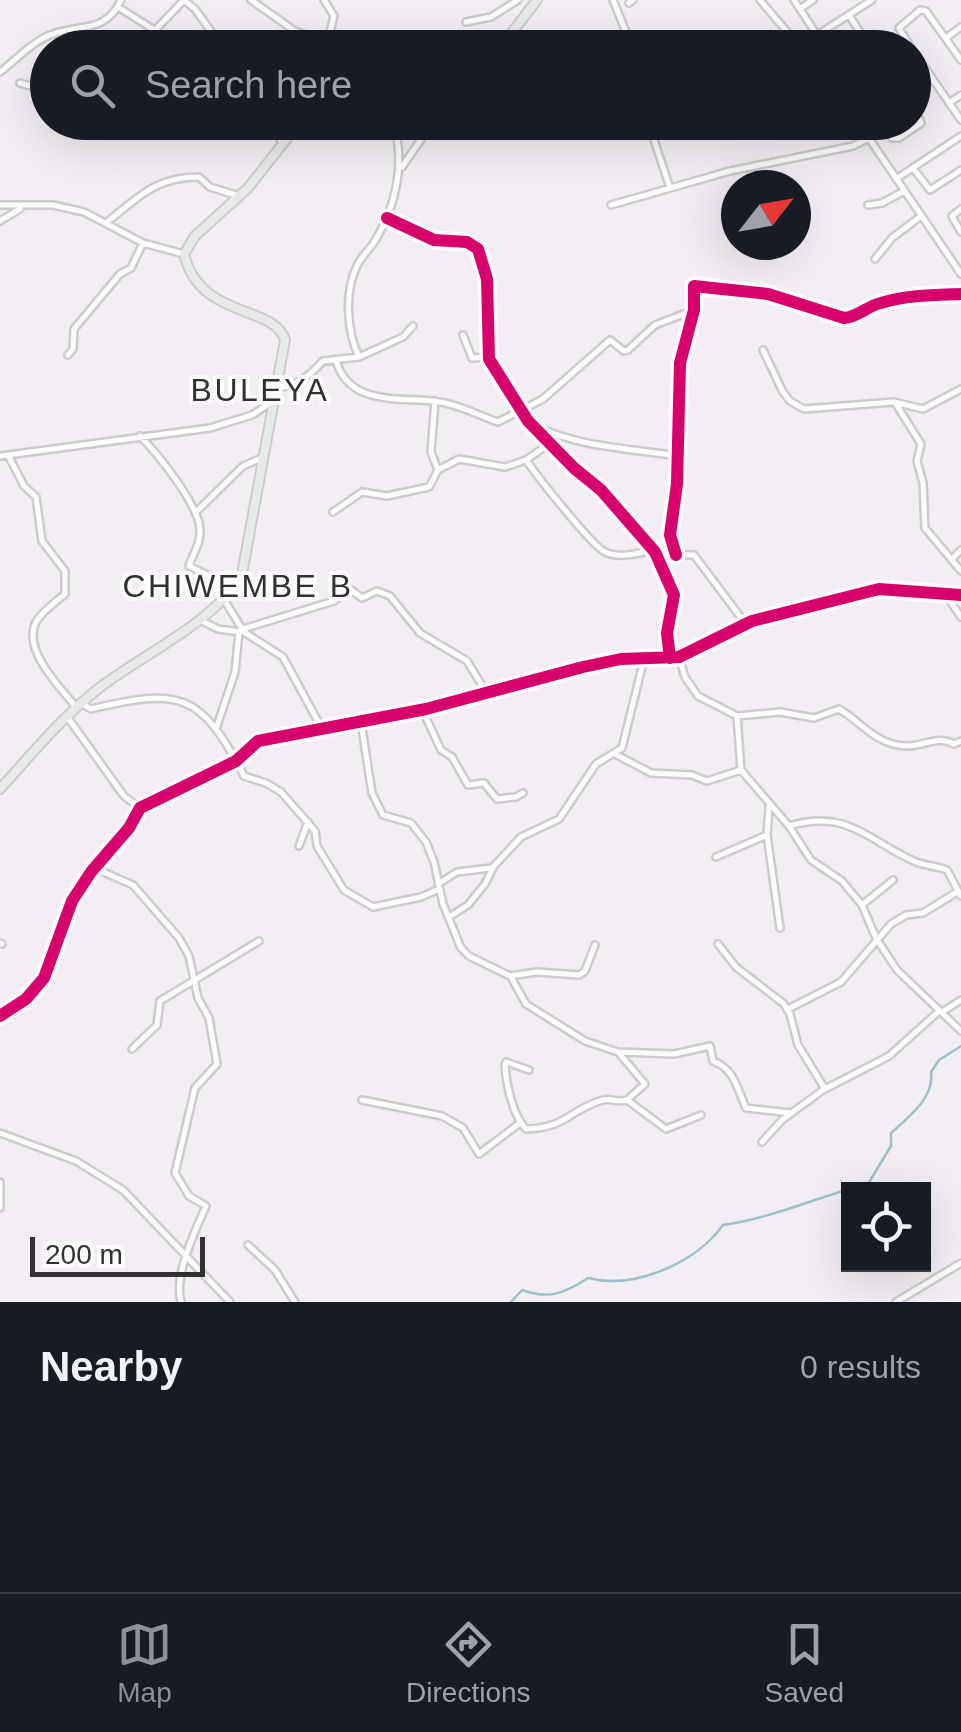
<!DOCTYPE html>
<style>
body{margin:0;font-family:Helvetica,sans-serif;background:#242831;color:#f1f3f6}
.controls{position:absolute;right:30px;bottom:30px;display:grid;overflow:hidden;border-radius:0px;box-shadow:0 10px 40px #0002}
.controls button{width:90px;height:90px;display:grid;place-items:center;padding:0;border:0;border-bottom:2px solid #363941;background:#171b24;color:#f1f3f6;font:50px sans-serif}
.compass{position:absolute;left:721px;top:170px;width:90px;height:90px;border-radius:50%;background:#171b24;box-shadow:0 10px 40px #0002;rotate:59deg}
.scale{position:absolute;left:30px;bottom:25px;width:175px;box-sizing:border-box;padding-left:10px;border:5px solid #333034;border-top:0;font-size:28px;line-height:35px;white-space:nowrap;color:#333034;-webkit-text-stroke:8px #fefbff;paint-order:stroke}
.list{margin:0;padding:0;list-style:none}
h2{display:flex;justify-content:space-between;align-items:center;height:130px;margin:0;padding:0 40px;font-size:42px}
h2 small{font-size:32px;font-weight:400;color:#9ea1a6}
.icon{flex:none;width:55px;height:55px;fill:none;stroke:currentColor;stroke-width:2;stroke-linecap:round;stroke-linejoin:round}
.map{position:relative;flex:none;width:961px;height:1302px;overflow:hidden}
.search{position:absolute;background:#171b24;box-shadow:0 10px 40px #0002;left:30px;right:30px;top:30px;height:110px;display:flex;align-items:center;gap:25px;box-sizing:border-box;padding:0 35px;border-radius:55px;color:#9ea1a6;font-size:38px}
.sheet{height:290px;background:#171b24}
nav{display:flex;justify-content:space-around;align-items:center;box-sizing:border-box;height:140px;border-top:2px solid #363941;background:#171b24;font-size:28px;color:#9ea1a6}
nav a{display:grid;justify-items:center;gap:5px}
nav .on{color:#8c9099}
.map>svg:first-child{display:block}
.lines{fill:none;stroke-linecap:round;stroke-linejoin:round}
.stream{stroke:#9ec0cc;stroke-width:2.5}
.minor-casing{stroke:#cecbce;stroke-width:10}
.major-casing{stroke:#cecbce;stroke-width:12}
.minor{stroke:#fdfcfd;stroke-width:5}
.major{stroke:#e7ebe7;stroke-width:8}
.cycleway-casing{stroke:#fefbff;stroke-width:19}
.cycleway{stroke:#d6006c;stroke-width:12}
.labels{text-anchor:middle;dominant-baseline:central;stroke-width:8;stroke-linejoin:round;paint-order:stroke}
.quarter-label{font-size:32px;letter-spacing:2.5px;fill:#333034;stroke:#fefbff}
</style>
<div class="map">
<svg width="961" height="1302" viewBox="0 0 961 1302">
<rect width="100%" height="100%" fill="#f3eef3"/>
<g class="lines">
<path class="stream" d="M511,1302L522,1290C549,1300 565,1293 588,1278C634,1290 696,1263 723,1225C773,1218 819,1196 868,1184L891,1146V1133C908,1118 935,1097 931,1072L939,1060L961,1046"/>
<defs>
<path id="minor" d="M251,0L295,31L327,43
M324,0L334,16L326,48
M613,0L626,32V48
M760,0L800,47
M794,0L817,35
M629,3L633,0
M118,7L156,31
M800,9L813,0
M849,15L870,48
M466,22L491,17L518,0
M946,38L961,27
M145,48L158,27L184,0L195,9L223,48
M193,48L198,41L212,34
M787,48L800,46L872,0
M911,48L899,28L920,10L926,11L961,60
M914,52L961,120
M0,72C16,60 34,40 53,34C81,24 106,33 121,0
M20,83L48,91
M949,103L961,95
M264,122L283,142
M513,122L514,124
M648,122L670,188
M858,122L961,274
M881,122L892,138H899L921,123L914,109
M402,167L433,122
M913,168L930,190L961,170
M896,179L961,136
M0,205H53L84,212L143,243L184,254
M611,205L730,171L853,146L869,138
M868,205L882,203L904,191
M961,209L952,216L961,232
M387,218L434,240L467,242L478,249L487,279L489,359L528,421L574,468L601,490L655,552L674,595L667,633L670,657
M0,221L20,209
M107,222C140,196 156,177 199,177L210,187L239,196
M875,259L892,238L921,216
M463,335L472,358L489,357
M763,350L783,392L790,401L804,409L894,402L923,409L961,389
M68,355L73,349L74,329L120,274L131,268L143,243
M359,357C347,332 344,292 357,266C361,257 369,250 375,241C396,206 406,162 393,122
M336,360C349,410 408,395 445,403C464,407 480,416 498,422L543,399L610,340L624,351L628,350L655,325L694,310
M276,387C297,388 310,375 323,361L359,357L403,337L413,326
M435,401L431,452L438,470
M896,404L921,444L917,461L923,483L925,528L961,571
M535,426C583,448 627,448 678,456
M140,436C158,454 198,504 200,529C201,543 193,554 189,566L234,588
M8,455L24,486L36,497L42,541L65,571V594C56,602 42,611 36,622C22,650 60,687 76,707
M0,456L210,428L252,415L272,402
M526,460C537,476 592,546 605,552C620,559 638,553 653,550
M196,512L243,466L262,458
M333,512L362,492L387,496L429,487L438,470L459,459L505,467L526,460L549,444
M658,554L694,555L745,623
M676,555L670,535L677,484L680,363L694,310V286L768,294L844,318C858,317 867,306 881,303C907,295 934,295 961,294
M952,559L961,550
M946,595L961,617
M223,598L244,632L283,657L321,727
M200,620L218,629L241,632
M243,629L334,601L350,589L362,598L377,591L390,596L420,633L467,661L486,692
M679,657L685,677L698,696L737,716L780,712L814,718L839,709C863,723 875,745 907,746C925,746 937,735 954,744L961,741
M81,703L91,709C180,688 201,692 244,776L266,783L281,792L315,831L317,846L344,890L373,907L421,897L439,889
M422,709L441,750L452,757L468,785L484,783L497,799L516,797L523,793
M737,716L741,770L789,826L811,860L842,881L862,905L876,938L897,970L961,1031
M68,718L124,796L140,808
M361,722L372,793L383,815L411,823L426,842L434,862L443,904L461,948L469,956L510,976L537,972L579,975L585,971L595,945
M216,729L235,672L239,632
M615,754L651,773L692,775L707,781L741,770
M769,807L767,835L780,928
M789,826C847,808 868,841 916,862C926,866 937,866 947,870L961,896
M299,846L308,822
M716,857L767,835
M94,868L133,885L179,938L189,956L198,998L209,1018L217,1064L195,1088L175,1173L189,1196L206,1206C196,1229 173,1277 181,1301
M438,884L457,872L491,868
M862,905L893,880
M449,917L468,905L485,884L494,866L521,837L559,819L596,764L622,748L644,659
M0,943L2,944
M718,944L736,967L784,1004L790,1014L798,1045L825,1089
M511,977L526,1004L585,1041L618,1052L674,1054L710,1046L713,1061C735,1069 737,1089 746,1108L791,1113
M788,1009L841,982L891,924L906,915L923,913L957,892
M942,1012L961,1000
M0,1016L26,999L44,978L72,901L91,872L129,828L140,808L236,761L258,741L426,709L583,667L621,659L679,657L752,621L879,589L961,595
M132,1049L157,1025L160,1001L259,941
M618,1052L645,1084L627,1100
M529,1070L506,1062L505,1065C506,1084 513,1116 526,1129C567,1128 570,1109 603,1100C612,1098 617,1103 627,1100L666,1129L701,1115
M362,1100L442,1116L463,1128L479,1154L520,1123
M0,1133L76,1161L123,1190L230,1302
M762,1142L782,1120L823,1090L889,1056L938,1012
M0,1182V1208
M248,1245L275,1270L295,1302
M896,1302L961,1263"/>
<path id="major" d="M500,48L537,0
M0,789C31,755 62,717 98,689C141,655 216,622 242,574L285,340C274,304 200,320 184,254L195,236L248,188L300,122"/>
</defs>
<use href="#minor" class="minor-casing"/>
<use href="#major" class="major-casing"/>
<use href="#minor" class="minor"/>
<use href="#major" class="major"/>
<defs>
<path id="cycleway" d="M387,218L434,240L467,242L478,249L487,279L489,359L528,421L574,468L601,490L655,552L674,595L667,633L670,658
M676,555L670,535L677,484L680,363L694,310V286L768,294L844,318C858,317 867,306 881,303C907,295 934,295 961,294
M0,1016L26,999L44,978L72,901L91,872L129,828L140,808L236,761L258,741L426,709L583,667L621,659L679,657L752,621L879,589L961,595"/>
</defs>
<use href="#cycleway" class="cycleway-casing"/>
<use href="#cycleway" class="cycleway"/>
</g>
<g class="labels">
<g class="quarter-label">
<text x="260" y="390">BULEYA</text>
<text x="238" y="586">CHIWEMBE B</text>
</g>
</g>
</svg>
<div class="controls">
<button><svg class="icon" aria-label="locate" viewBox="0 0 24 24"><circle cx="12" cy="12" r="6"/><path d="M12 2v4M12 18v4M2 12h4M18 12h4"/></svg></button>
</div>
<svg class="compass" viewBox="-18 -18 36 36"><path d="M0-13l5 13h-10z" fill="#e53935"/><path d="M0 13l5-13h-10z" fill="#9ea1a6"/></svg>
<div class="scale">200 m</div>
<div class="search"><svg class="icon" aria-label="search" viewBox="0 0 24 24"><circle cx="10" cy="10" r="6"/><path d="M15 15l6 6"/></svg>Search here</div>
</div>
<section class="sheet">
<h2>Nearby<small>0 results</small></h2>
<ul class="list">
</ul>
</section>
<nav>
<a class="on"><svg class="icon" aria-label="map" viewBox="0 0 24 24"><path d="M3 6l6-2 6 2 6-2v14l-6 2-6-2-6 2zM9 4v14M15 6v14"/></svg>Map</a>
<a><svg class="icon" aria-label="directions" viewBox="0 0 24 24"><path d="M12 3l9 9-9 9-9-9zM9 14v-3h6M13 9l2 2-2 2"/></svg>Directions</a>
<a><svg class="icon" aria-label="saved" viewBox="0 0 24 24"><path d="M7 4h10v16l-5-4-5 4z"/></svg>Saved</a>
</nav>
